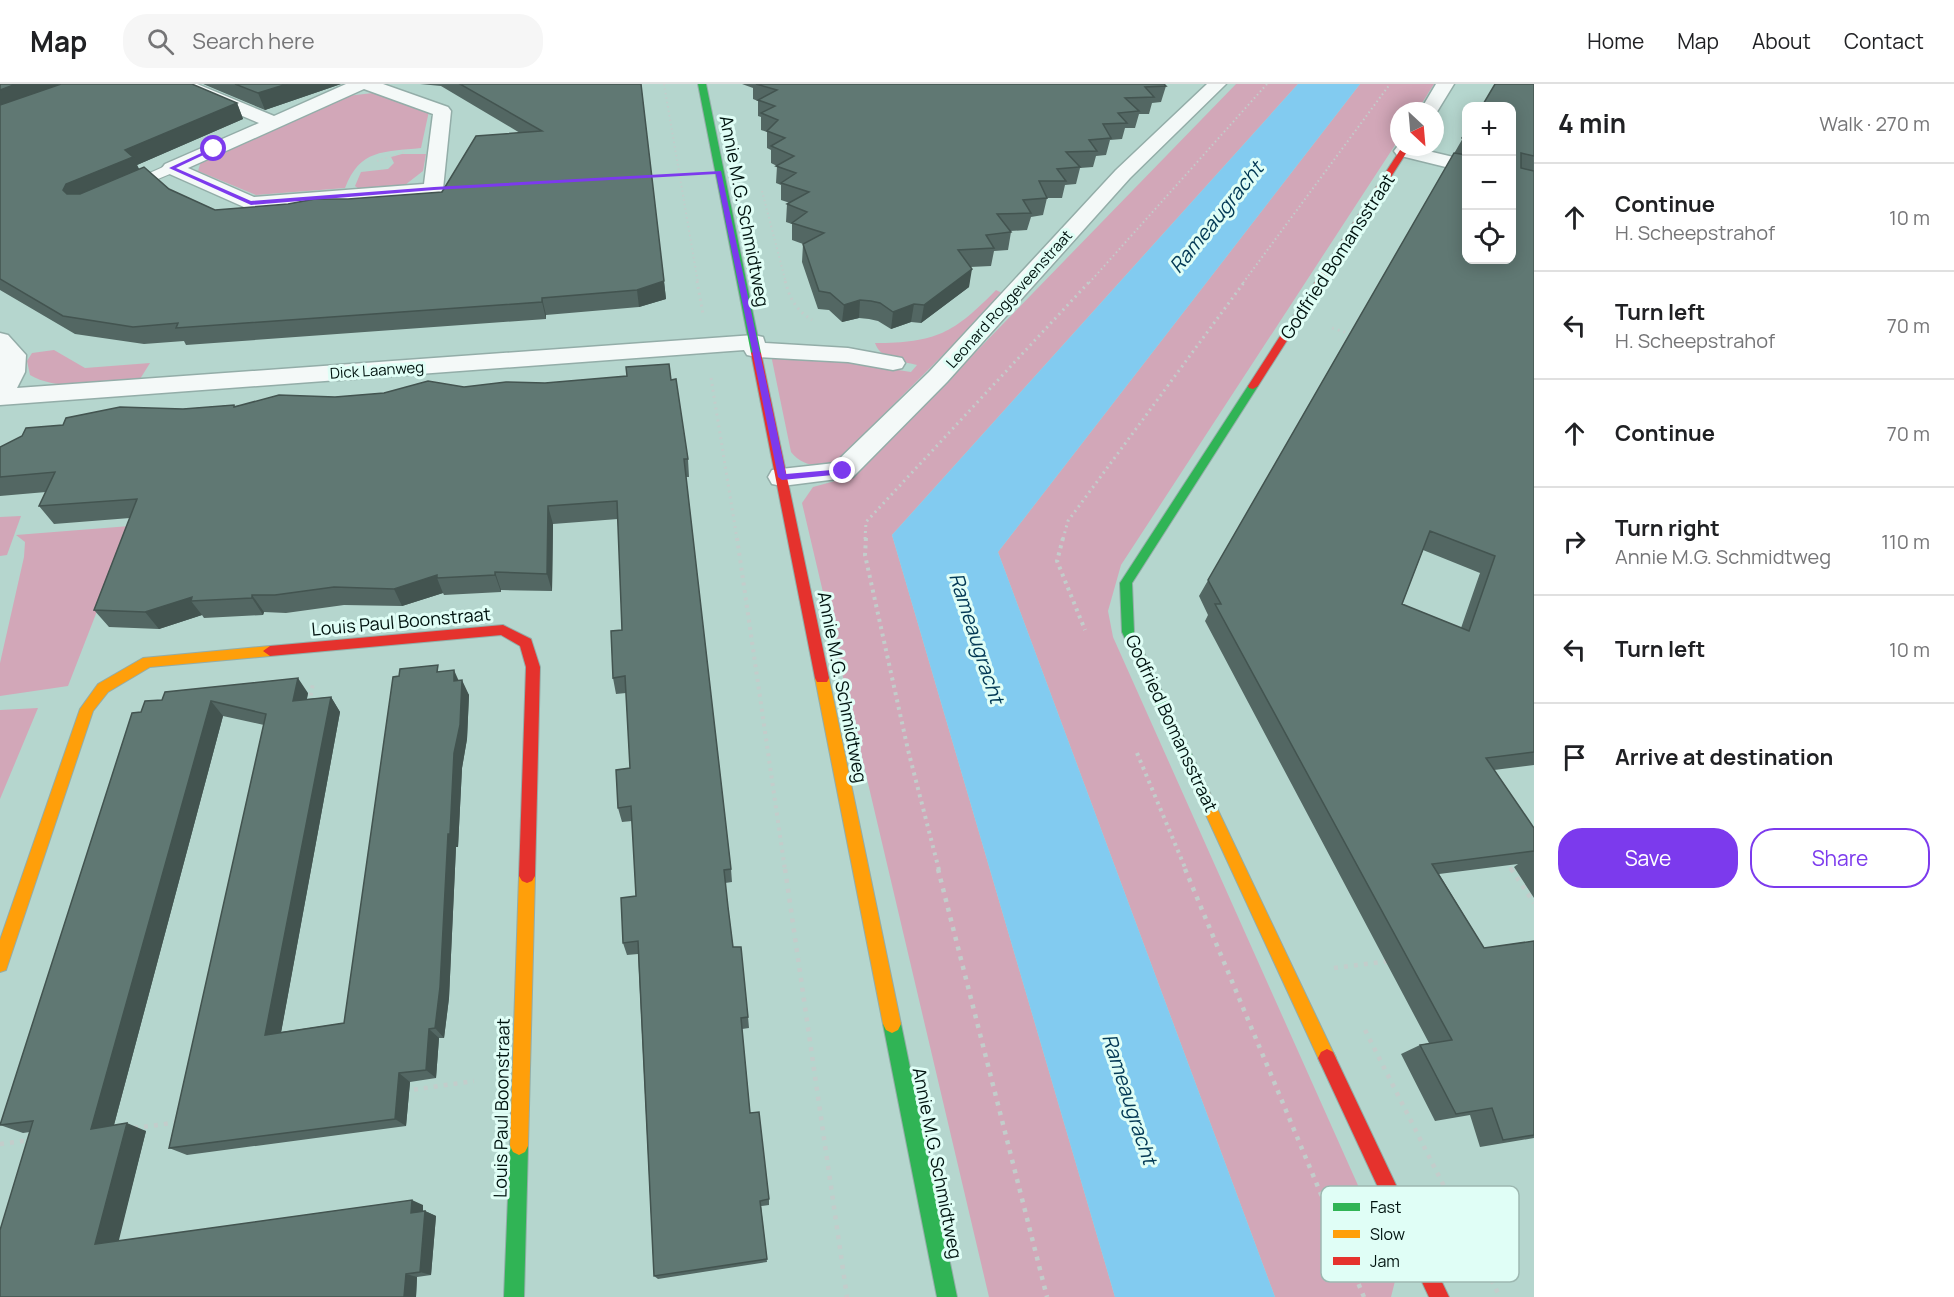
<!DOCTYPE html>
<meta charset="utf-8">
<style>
body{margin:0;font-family:Manrope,sans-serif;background:#f6f6f6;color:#202124}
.controls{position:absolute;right:18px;top:18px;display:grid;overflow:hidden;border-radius:12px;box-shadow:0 3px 15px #0003}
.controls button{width:54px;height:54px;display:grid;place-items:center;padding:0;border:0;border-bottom:2px solid #e0e0e0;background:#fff;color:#202124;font:30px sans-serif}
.compass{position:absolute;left:1390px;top:18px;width:54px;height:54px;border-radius:50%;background:#fff;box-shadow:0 3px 15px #0003;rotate:154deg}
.stop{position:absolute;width:18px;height:18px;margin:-14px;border:4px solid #7c3aed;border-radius:50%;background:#fff}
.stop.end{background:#7c3aed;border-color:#fff;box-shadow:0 2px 6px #0008}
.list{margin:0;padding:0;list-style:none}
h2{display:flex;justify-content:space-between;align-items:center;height:78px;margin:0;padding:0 24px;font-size:26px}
h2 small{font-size:20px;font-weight:400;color:#757577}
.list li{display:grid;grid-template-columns:39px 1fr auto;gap:18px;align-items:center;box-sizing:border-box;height:108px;padding:0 24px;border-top:2px solid #e0e0e0}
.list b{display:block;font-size:22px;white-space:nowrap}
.list p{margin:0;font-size:20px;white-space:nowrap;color:#757577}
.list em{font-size:20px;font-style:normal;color:#757577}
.actions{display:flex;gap:12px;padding:18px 24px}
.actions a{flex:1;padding:14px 0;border:2px solid #7c3aed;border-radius:24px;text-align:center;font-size:21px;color:#7c3aed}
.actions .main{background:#7c3aed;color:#fff}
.icon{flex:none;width:33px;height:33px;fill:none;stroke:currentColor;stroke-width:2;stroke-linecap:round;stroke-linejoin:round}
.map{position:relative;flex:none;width:1534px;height:1213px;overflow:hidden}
header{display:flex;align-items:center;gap:36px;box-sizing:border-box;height:84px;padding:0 30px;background:#fff;border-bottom:2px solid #e0e0e0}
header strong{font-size:28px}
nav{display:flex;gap:33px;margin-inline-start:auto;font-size:21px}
.search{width:420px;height:54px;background:#f6f6f6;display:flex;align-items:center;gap:15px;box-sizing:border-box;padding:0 21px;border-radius:24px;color:#757577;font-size:22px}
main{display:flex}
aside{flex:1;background:#fff}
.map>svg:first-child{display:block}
.green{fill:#d2a7b8}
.water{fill:#82cbf0}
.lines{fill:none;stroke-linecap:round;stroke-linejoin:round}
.lane-casing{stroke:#93ada8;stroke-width:2}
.street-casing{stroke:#93ada8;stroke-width:3}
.fast-casing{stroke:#93ada8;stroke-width:2}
.slow-casing{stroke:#93ada8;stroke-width:2}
.jam-casing{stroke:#93ada8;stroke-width:2}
.path-far3{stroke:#c3cdcb;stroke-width:2;stroke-dasharray:1.5 3;stroke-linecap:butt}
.path-far2{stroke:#c3cdcb;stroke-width:3;stroke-dasharray:2 4;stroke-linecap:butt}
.path-far1{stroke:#c3cdcb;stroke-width:4;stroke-dasharray:3 4.5;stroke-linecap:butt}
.path{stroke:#c3cdcb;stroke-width:4.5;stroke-dasharray:4 6;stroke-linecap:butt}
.lane{fill:#f4f9f8;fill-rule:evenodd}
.street{fill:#f4f9f8;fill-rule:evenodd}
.fast{fill:#30b455;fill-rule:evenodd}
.slow{fill:#ff9f0a;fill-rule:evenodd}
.jam{fill:#e5322d;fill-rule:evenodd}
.wall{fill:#536763;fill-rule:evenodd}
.shaded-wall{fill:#435450}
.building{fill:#607873;stroke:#435450;stroke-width:1.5;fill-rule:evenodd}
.route{fill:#7c3aed}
.labels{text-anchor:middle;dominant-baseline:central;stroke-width:6;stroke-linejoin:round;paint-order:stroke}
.far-street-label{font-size:15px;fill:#00130f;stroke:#e0fef6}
.street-label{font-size:18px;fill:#00130f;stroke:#e0fef6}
.water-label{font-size:20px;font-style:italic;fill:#033955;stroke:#e0fef6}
.key{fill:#e0fef6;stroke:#9db8b1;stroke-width:1.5}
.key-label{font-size:16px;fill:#00130f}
</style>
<header>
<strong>Map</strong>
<div class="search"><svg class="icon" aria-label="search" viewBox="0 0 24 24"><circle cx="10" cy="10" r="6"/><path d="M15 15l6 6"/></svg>Search here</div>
<nav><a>Home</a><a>Map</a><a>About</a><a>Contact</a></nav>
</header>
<main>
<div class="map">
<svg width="1534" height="1213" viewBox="0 0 1534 1213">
<rect width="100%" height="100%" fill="#b5d6ce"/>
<path class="green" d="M1236,0H1298L892,451L1115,1213H989L802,419L813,403L846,394L861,386Z
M1360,0H1434L1417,27H1399V55L1121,481L1108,527L1113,553L1390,1173L1395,1197L1391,1213H1275L998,468Z
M373,9L429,27L421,64C383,68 360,65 345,104L256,111L198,87L201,77L347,12Z
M402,70H426L423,87L405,101L359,105L355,102L361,88L388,85L394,79L391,73Z
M996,206L1004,210L840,374C824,385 804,384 791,368L771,271L807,272L911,288L917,281C901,277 881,276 875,259C936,259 954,249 996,206Z
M54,266L85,284L150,279L140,295C106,297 60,309 30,291L27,277L32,269Z
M21,432L7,471L0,472V433Z
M130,442L68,602L0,612V579L24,473L25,458L16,451Z
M38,624L0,715V626Z"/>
<path class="water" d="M1298,0H1360L998,468L1275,1213H1115L892,451Z"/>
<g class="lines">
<defs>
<path id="lane" d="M172,79L180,84L177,87L127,108H117L114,105Z"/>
<path id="street" d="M173,0H197L274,32L346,0H383L448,23L451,27L443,105L440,109L433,111L251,125L244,123L165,88L162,84L165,80L259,39L176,4ZM364,5L433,30L424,100L254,113L188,84Z
M1207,0H1226L1130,94L947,298L853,393L782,402L772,400L768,393L772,386L835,379L929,288L1116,86Z
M1436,0H1454L1435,31V27H1420Z
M1397,63H1411L1466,76V88L1397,71L1394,67Z
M0,249L8,251L26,271L25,288L17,304L754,251L763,253L765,259L848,264L902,274L905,279L902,284L893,286L848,278L756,273L747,271L744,266L0,321Z"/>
<path id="fast" d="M698,0H706L761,269L756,272L751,269Z
M1253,299L1258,302L1132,499L1134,548L1208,705L1206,709L1201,711L1196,709L1122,548L1120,499L1248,302Z
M892,931L898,934L901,940L957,1213H937L883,940L886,934Z
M519,1053L525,1056L528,1062L524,1213H504L510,1062L513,1056Z"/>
<path id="slow" d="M270,562L277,567L270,572L150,583L108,608L93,627L8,880L6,886L0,888V856L80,625L98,600L143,574Z
M822,589L827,590L829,594L901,940L898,946L892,949L886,946L883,940L815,594L817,590Z
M1201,699L1206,701L1333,968L1336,974L1333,980L1327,983L1321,980L1194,705L1196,701Z
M527,785L532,787L535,792L528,1062L525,1068L519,1071L513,1068L510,1062L519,792L522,787Z"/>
<path id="jam" d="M1402,63H1410L1258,302L1253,305L1249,304L1248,302Z
M756,266L761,269L829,594L827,598H817L815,594L751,269Z
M503,541L531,555L540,583L535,792L532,797L527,799L522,797L519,792L526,583L520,562L501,551L270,572L263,567L270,562Z
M1327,965L1333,968L1449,1213H1429L1318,974L1321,968Z"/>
</defs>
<use href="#lane" class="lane-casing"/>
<use href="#street" class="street-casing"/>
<use href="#fast" class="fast-casing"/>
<use href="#slow" class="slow-casing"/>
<use href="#jam" class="jam-casing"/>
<path class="path-far3" d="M664,0L698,199
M377,77L404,68
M647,93L682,91
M762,107L786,199
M1089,199L1267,0
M1243,199L1390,0"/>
<path class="path-far2" d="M697,197L703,230
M785,197C790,215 796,226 812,236
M1332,244L1354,251
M711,294L737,455
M865,455L866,438L1090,197
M1063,455L1068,437L1245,197"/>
<path class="path-far1" d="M737,454L785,786
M866,454L865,471L908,666L939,786
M1063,454L1057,477L1085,546
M309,619L313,600
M1137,669L1186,786
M1506,777L1512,786"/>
<path class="path" d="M785,785L847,1213
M938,785L1047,1213
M1185,785L1364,1213
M1511,785L1534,819
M1334,884L1390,877
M1365,946L1500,1213
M404,1007L474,997
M134,1044L180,1038
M0,1060L31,1056"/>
<use href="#lane" class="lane"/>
<use href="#street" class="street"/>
<use href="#fast" class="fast"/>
<use href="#slow" class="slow"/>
<use href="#jam" class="jam"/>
</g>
<path class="wall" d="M0,0L237,19L243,35L137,81L139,85L169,105L215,126L442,108L520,49L441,2L420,0H641L666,215L639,223L546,231V235L186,261L184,257L144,260L75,250L0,206Z
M203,0H341L265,26Z
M742,0H1164L1166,2L1161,18L1152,19L1149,30H1139L1135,44H1125L1122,55L1110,56L1106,71L1096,72L1093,83L1080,84L1076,100L1065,101L1062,114H1047L1043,131L1031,133L1027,146L1010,147L1011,148L1008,166L994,167L991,182L970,183L969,203L921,239L911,238L891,245L878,237L869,235L859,234L842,238L829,226L818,225L802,178L803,160L792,156V140L786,138L787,120L790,119L781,116V101L776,99L777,82L771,79V66L767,64V48L761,46V33L758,32V17L753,15V4Z
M1534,0V681L1494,686L1534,744V814L1514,783L1518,780L1439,790L1484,864L1534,857V1054L1480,1063L1470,1031L1435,1037L1401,970L1420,961L1429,959L1205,537L1208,531L1199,512L1467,47V176L1512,22ZM1423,466L1480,489L1461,544L1402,520Z
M671,296L688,375L689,393H686L731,785L732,798L725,799L733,863L748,933L749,944L742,945L750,1029L769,1115V1121L761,1122L767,1178L658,1195L654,1192L638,870L627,871L623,859L636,812L632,737L622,738L618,724L630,684L626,609L616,610L613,594L622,546L618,435L553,440L552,507L501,506V508L444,511L443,509L402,522L344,521L286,529L264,528L263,531L204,534L202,531L159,545L109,543L94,526L130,434L54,440L39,422L46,408L0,412V363L63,341L183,325L234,321L235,322L335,313L464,303Z
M441,588L458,596L469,611L467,655L462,684L458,763H456L449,914L444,954H439L436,994L410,998L406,1042L187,1071L169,1064L264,641L223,632L114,1041L146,1047L118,1157L423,1121V1127H425L436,1132L431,1191L417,1193L416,1213H0L30,1048L23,1049L0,1041L145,617L308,609L307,615L331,613L340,628L281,948L344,939Z"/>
<path class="shaded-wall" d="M16,0H68L0,26V6Z
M287,0H341L265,26L258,9Z
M237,19L243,35L137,81L141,89L73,123L63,106L66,100L125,66Z
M972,185L969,203L921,239L924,221Z
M664,197L666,215L639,223L637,206Z
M542,214L546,231V235L542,218Z
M860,216L859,234L842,238L844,221Z
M914,220L911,238L891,245L893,228Z
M548,422L553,440L552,507L547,490Z
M495,488L501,506V508L495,491Z
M437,491V494L443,509L402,522L394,505Z
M252,511L264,528L263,531L252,514Z
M192,513L191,517L202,531L159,545L145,528Z
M454,586L461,602L454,597Z
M298,594L308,609L303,632L293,617Z
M462,596L469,611L467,655L462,684L458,763H456L449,914L444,954L435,944L448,750L454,669Z
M331,613L340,628L279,960L265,951Z
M211,617L223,632L111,1052L91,1045Z
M429,945L439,954L436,994L426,986Z
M399,989L410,998L406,1042L395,1035Z
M127,1039L146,1047L117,1164L95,1160Z
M412,1116L423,1121V1134L411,1129Z
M425,1127L436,1132L431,1191L420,1188Z
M406,1190L417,1193L416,1213H404Z"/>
<path class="building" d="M0,0H16L0,6Z
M61,0H192L237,19L125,66L133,73L66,100L63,106L67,110H80L144,83L169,105L215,126L288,120L315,115H348L442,108L476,52L542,47L460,0H641L664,197L637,206L542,214V218L176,244L178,239L133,243L63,232L0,195V21Z
M235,0H287L258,9Z
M756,0H1164L1166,2L1145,3L1154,13L1125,14L1139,27L1118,29L1127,39L1103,40L1111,54L1089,56L1097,67L1066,68L1080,83L1057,85L1066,97H1039L1047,114L1023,116L1031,129L997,130L1011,148L986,151L994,164L958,166L972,185L924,221L914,220L893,228L880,219L871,217L860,216L844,221L830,209L819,207L803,160L824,149L792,139L807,128L787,120L809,108L781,99L796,89L776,82L794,72L771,62L785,54L767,47L778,36L761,29L775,22L758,16L777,6Z
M1495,0H1534V72L1521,69V84L1534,87V668L1486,674L1534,744V767L1432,780L1484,864L1534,857V1051L1503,1056L1492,1024L1456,1030L1420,961L1452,956L1215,520H1221L1208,496L1454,69L1467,71V176H1512V22H1482ZM1430,447L1495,472L1469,547L1402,520Z
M1467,47V56L1462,54Z
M669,280L671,296L676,295L688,375H684L731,785L724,786L728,823L733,863H741L748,933L741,934L750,1029L759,1028L769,1115L760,1117L767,1175L654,1192L638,857L623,859L621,814L636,812L631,722L618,724L616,686L630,684L625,592L613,594L611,547L622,546L617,417L548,422L547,490L495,488V491L437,494V491L394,505L334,503L275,511H252V514L191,517L192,513L145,528L94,526L137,415L39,422L55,388L0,393V363L22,352L26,344L63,341L66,334L120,323L183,325L234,321V323L279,311L335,313L384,309L428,297L464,303L506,298L545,299L627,292L626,283Z
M438,581L437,588L454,586V597L462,596L460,641L454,669L450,750H448L440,903L435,944L429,945L426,986L399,989L395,1035L169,1064L266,630L211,617L91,1045L127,1039L95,1160L412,1116L411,1129L425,1127L420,1188L406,1190L404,1213H0V1146L33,1037L0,1041L132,629L141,628L145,617L162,616L165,608L298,594L293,617L331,613L265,951L344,939L393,593L399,592L400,585Z"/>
<path class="route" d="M212,64L216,65L176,84L251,117L434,103L721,87L786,390L843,385L847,387L843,390L782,396L778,393L716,90L434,106L251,121L169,84Z"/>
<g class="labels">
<g class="far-street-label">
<text transform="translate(1009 215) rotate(-48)">Leonard Roggeveenstraat</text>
<text transform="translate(377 286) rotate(-4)">Dick Laanweg</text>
</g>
<g class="street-label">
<text transform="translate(745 127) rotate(79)">Annie M.G. Schmidtweg</text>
<text transform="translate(1337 172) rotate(-57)">Godfried Bomansstraat</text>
<text transform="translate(401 537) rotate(-5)">Louis Paul Boonstraat</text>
<text transform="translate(843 603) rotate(79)">Annie M.G. Schmidtweg</text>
<text transform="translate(1172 639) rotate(65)">Godfried Bomansstraat</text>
<text transform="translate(501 1024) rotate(-89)">Louis Paul Boonstraat</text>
<text transform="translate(938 1079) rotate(79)">Annie M.G. Schmidtweg</text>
</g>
<g class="water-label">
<text transform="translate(1216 133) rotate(-51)">Rameaugracht</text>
<text transform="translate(977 554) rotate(72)">Rameaugracht</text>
<text transform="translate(1130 1015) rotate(72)">Rameaugracht</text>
</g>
</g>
<rect x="1321" y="1102" width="198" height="96" rx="9" class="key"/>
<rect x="1333" y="1119" width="27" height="8" fill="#30b455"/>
<rect x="1333" y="1146" width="27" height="8" fill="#ff9f0a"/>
<rect x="1333" y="1173" width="27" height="8" fill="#e5322d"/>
<g class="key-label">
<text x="1370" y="1129">Fast</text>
<text x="1370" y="1156">Slow</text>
<text x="1370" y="1183">Jam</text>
</g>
</svg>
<div class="controls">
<button>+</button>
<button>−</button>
<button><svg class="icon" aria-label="locate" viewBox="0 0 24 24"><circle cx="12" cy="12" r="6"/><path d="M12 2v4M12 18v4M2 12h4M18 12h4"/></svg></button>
</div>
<svg class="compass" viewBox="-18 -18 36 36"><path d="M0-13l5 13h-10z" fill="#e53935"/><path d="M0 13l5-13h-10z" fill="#757577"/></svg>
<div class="stop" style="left:214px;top:65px"></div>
<div class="stop end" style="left:843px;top:387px"></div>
</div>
<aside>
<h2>4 min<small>Walk · 270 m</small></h2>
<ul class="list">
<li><svg class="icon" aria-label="ahead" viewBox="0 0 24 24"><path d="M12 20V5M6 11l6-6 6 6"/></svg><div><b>Continue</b><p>H. Scheepstrahof</p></div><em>10 m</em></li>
<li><svg class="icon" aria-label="left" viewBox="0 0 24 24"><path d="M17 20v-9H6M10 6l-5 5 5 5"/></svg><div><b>Turn left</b><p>H. Scheepstrahof</p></div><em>70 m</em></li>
<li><svg class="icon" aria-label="ahead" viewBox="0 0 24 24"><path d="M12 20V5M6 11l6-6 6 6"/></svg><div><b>Continue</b></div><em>70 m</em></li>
<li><svg class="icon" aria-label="right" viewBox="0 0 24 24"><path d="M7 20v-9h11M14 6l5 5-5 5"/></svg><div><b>Turn right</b><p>Annie M.G. Schmidtweg</p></div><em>110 m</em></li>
<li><svg class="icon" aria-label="left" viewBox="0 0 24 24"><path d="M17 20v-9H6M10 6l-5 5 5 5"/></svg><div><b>Turn left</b></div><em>10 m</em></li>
<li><svg class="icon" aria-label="arrive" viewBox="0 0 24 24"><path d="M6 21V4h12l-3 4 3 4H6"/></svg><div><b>Arrive at destination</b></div></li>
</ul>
<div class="actions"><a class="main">Save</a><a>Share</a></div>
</aside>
</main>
